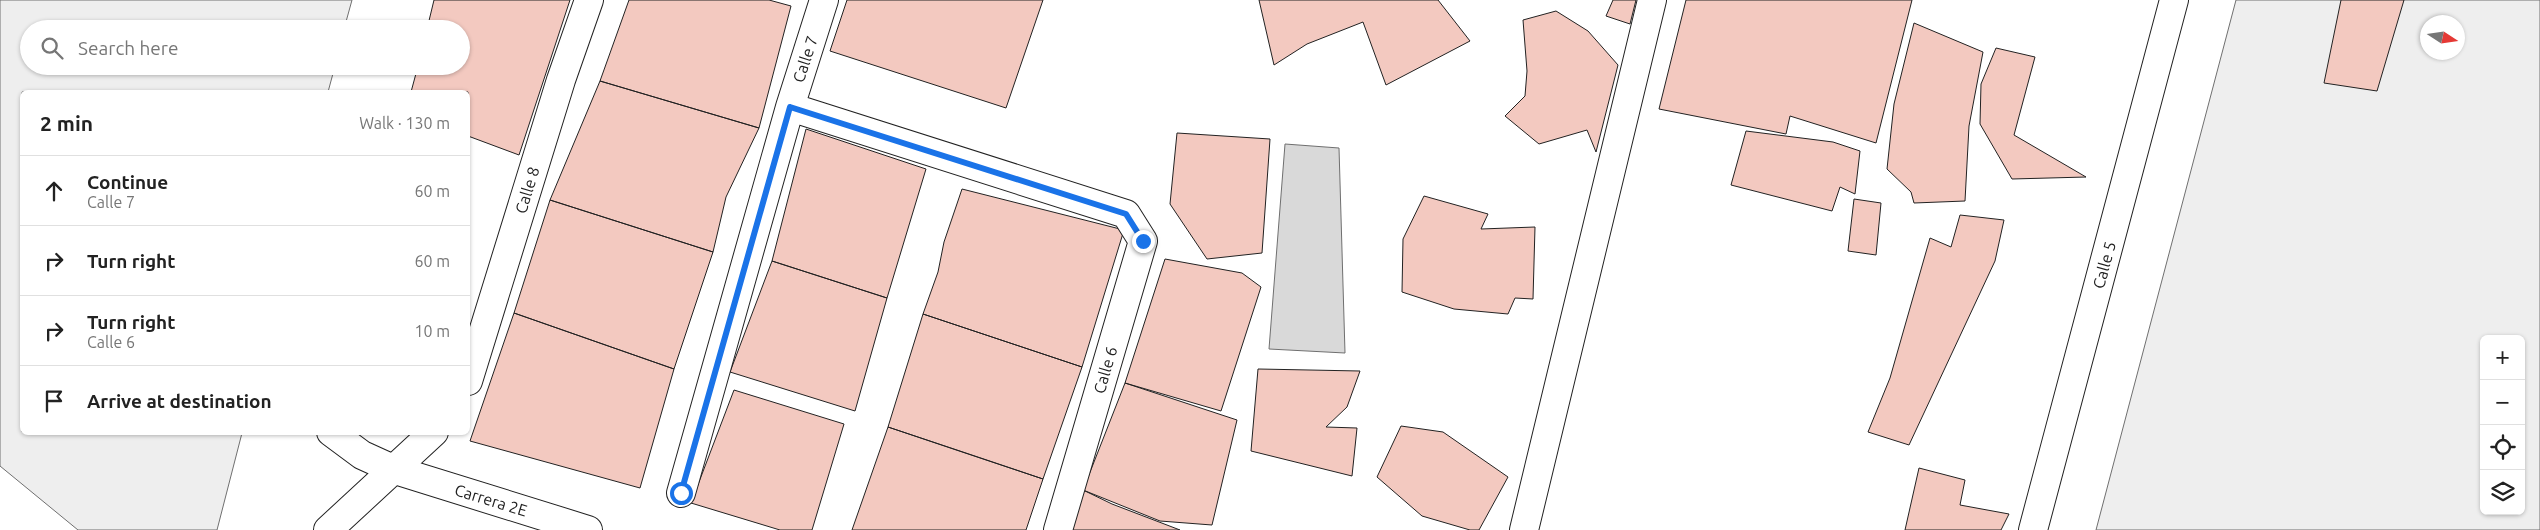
<!DOCTYPE html>
<meta charset="utf-8">
<style>
body{margin:0;font-family:Ubuntu,sans-serif;background:#f6f6f6;color:#222}
.controls{position:absolute;right:15px;bottom:15px;display:grid;overflow:hidden;border-radius:8px;box-shadow:0 1px 4px #0004}
.controls button{width:45px;height:45px;display:grid;place-items:center;padding:0;border:0;border-bottom:1px solid #e0e0e0;background:#fff;color:#222;font:25px sans-serif}
.compass{position:absolute;left:2420px;top:15px;width:45px;height:45px;border-radius:50%;background:#fff;box-shadow:0 1px 4px #0004;rotate:102deg}
.stop{position:absolute;width:15px;height:15px;margin:-11px;border:4px solid #1a73e8;border-radius:50%;background:#fff}
.stop.end{background:#1a73e8;border-color:#fff;box-shadow:0 1px 5px #0008}
.list{margin:0;padding:0;list-style:none}
h2{display:flex;justify-content:space-between;align-items:center;height:65px;margin:0;padding:0 20px;font-size:21px}
h2 small{font-size:16px;font-weight:400;color:#767676}
.list li{display:grid;grid-template-columns:32px 1fr auto;gap:15px;align-items:center;box-sizing:border-box;height:70px;padding:0 20px;border-top:1px solid #e0e0e0}
.list b{display:block;font-size:19px;white-space:nowrap}
.list p{margin:0;font-size:16px;white-space:nowrap;color:#767676}
.list em{font-size:16px;font-style:normal;color:#767676}
.icon{flex:none;width:28px;height:28px;fill:none;stroke:currentColor;stroke-width:2;stroke-linecap:round;stroke-linejoin:round}
.map{position:relative;flex:none;width:2540px;height:530px;overflow:hidden}
.search{position:absolute;background:#fff;box-shadow:0 1px 4px #0004;left:20px;top:20px;width:450px;height:55px;display:flex;align-items:center;gap:12px;box-sizing:border-box;padding:0 18px;border-radius:28px;color:#767676;font-size:19px}
.panel{position:absolute;background:#fff;box-shadow:0 1px 4px #0004;left:20px;top:90px;width:450px;height:345px;border-radius:8px}
.map>svg:first-child{display:block}
.green{fill:#eee;stroke:#6f6f6f;fill-rule:evenodd}
.water{fill:#d9d9d9;stroke:#6f6f6f}
.building{fill:#f3c9c0;stroke:#222}
.lines{fill:none;stroke-linecap:round;stroke-linejoin:round}
.minor-casing{stroke:#222;stroke-width:30}
.minor{stroke:#fff;stroke-width:28}
.route{stroke:#1a73e8;stroke-width:6}
.labels{text-anchor:middle;dominant-baseline:central;stroke-width:4;stroke-linejoin:round;paint-order:stroke}
.street-label{font-size:16px;fill:#222;stroke:#fff}
</style>
<div class="map">
<svg width="2540" height="530" viewBox="0 0 2540 530">
<rect width="100%" height="100%" fill="#fff"/>
<path class="green" d="M0,0H352L344,29H29V66H335L328,92H22V432L242,433L217,530H78L0,466Z
M2236,0H2540V530H2096ZM2428,22H2458V52H2428ZM2484,339H2521V511H2484Z"/>
<path class="water" d="M1285,144L1339,148L1345,353L1269,349Z"/>
<path class="building" d="M434,0H570L519,155L468,136V92H411L418,66H461V29H427Z
M629,0H769L791,6L759,128L600,81Z
M847,0H1043L1006,108L830,51Z
M1259,0H1438L1470,41L1386,85L1363,22L1307,44L1274,65Z
M1613,0H1636L1630,24L1606,16Z
M1686,0H1912L1876,143L1790,116L1786,134L1659,109Z
M2341,0H2404L2377,91L2324,83Z
M1556,11L1588,31L1618,65L1596,152L1587,130L1539,144L1505,116L1525,96L1527,71L1523,20Z
M1914,23L1983,52L1969,126L1965,201L1914,203L1911,192L1887,169L1894,104Z
M1996,48L2035,57L2014,135L2086,177L2012,179L1980,124L1981,84Z
M600,81L759,128L726,197L713,252L550,200Z
M806,129L926,169L887,298L772,261Z
M1746,131L1833,142L1860,151L1855,194L1840,187L1832,211L1731,185Z
M1177,133L1270,139L1262,253L1207,259L1170,204Z
M962,189L1124,230L1082,367L923,314L938,272L944,242Z
M1424,196L1488,214L1481,229L1535,227L1533,299L1515,298L1508,314L1454,309L1402,292L1403,239Z
M1854,199L1881,203L1876,255L1848,251Z
M550,200L713,252L674,369L514,313Z
M1960,215L2004,220L1995,261L1909,445L1868,432L1890,378L1930,238L1951,247Z
M1165,259L1242,273L1261,287L1221,411L1125,383Z
M772,261L887,298L855,411L730,372Z
M514,313L674,369L640,488L470,441Z
M923,314L1082,367L1043,479L888,427Z
M1258,369L1360,371L1347,407L1326,427L1357,428L1352,476L1251,451Z
M1125,383L1237,420L1212,525L1160,521L1083,490Z
M734,390L844,424L812,530H780L691,503Z
M1401,426L1443,432L1508,477L1479,530H1470L1422,516L1377,477Z
M888,427L1043,479L1026,530H852Z
M1919,468L1965,480L1960,505L2009,514L2001,530H1905Z
M1083,490L1112,504L1180,530H1071Z"/>
<g class="lines">
<defs>
<path id="minor" d="M790,107L1126,214L1143,241L1058,530
M468,381L561,80L589,0
M331,432L362,455L395,470L588,530
M681,493L790,107L824,0
M328,530L434,432
M1524,530L1652,0
M2033,530L2174,0"/>
</defs>
<use href="#minor" class="minor-casing"/>
<use href="#minor" class="minor"/>
</g>
<g class="lines">
<path class="route" d="M681,493L790,107L1126,214L1143,241"/>
</g>
<g class="labels">
<g class="street-label">
<text transform="translate(805 59) rotate(-72)">Calle 7</text>
<text transform="translate(527 190) rotate(-73)">Calle 8</text>
<text transform="translate(2104 265) rotate(-75)">Calle 5</text>
<text transform="translate(1105 370) rotate(-74)">Calle 6</text>
<text transform="translate(491 500) rotate(17)">Carrera 2E</text>
</g>
</g>
</svg>
<div class="controls">
<button>+</button>
<button>−</button>
<button><svg class="icon" aria-label="locate" viewBox="0 0 24 24"><circle cx="12" cy="12" r="6"/><path d="M12 2v4M12 18v4M2 12h4M18 12h4"/></svg></button>
<button><svg class="icon" aria-label="layers" viewBox="0 0 24 24"><path d="M12 4l9 5-9 5-9-5zM3 14l9 5 9-5"/></svg></button>
</div>
<svg class="compass" viewBox="-18 -18 36 36"><path d="M0-13l5 13h-10z" fill="#e53935"/><path d="M0 13l5-13h-10z" fill="#767676"/></svg>
<div class="stop" style="left:681px;top:493px"></div>
<div class="stop end" style="left:1143px;top:241px"></div>
<div class="search"><svg class="icon" aria-label="search" viewBox="0 0 24 24"><circle cx="10" cy="10" r="6"/><path d="M15 15l6 6"/></svg>Search here</div>
<section class="panel">
<h2>2 min<small>Walk · 130 m</small></h2>
<ul class="list">
<li><svg class="icon" aria-label="ahead" viewBox="0 0 24 24"><path d="M12 20V5M6 11l6-6 6 6"/></svg><div><b>Continue</b><p>Calle 7</p></div><em>60 m</em></li>
<li><svg class="icon" aria-label="right" viewBox="0 0 24 24"><path d="M7 20v-9h11M14 6l5 5-5 5"/></svg><div><b>Turn right</b></div><em>60 m</em></li>
<li><svg class="icon" aria-label="right" viewBox="0 0 24 24"><path d="M7 20v-9h11M14 6l5 5-5 5"/></svg><div><b>Turn right</b><p>Calle 6</p></div><em>10 m</em></li>
<li><svg class="icon" aria-label="arrive" viewBox="0 0 24 24"><path d="M6 21V4h12l-3 4 3 4H6"/></svg><div><b>Arrive at destination</b></div></li>
</ul>
</section>
</div>
